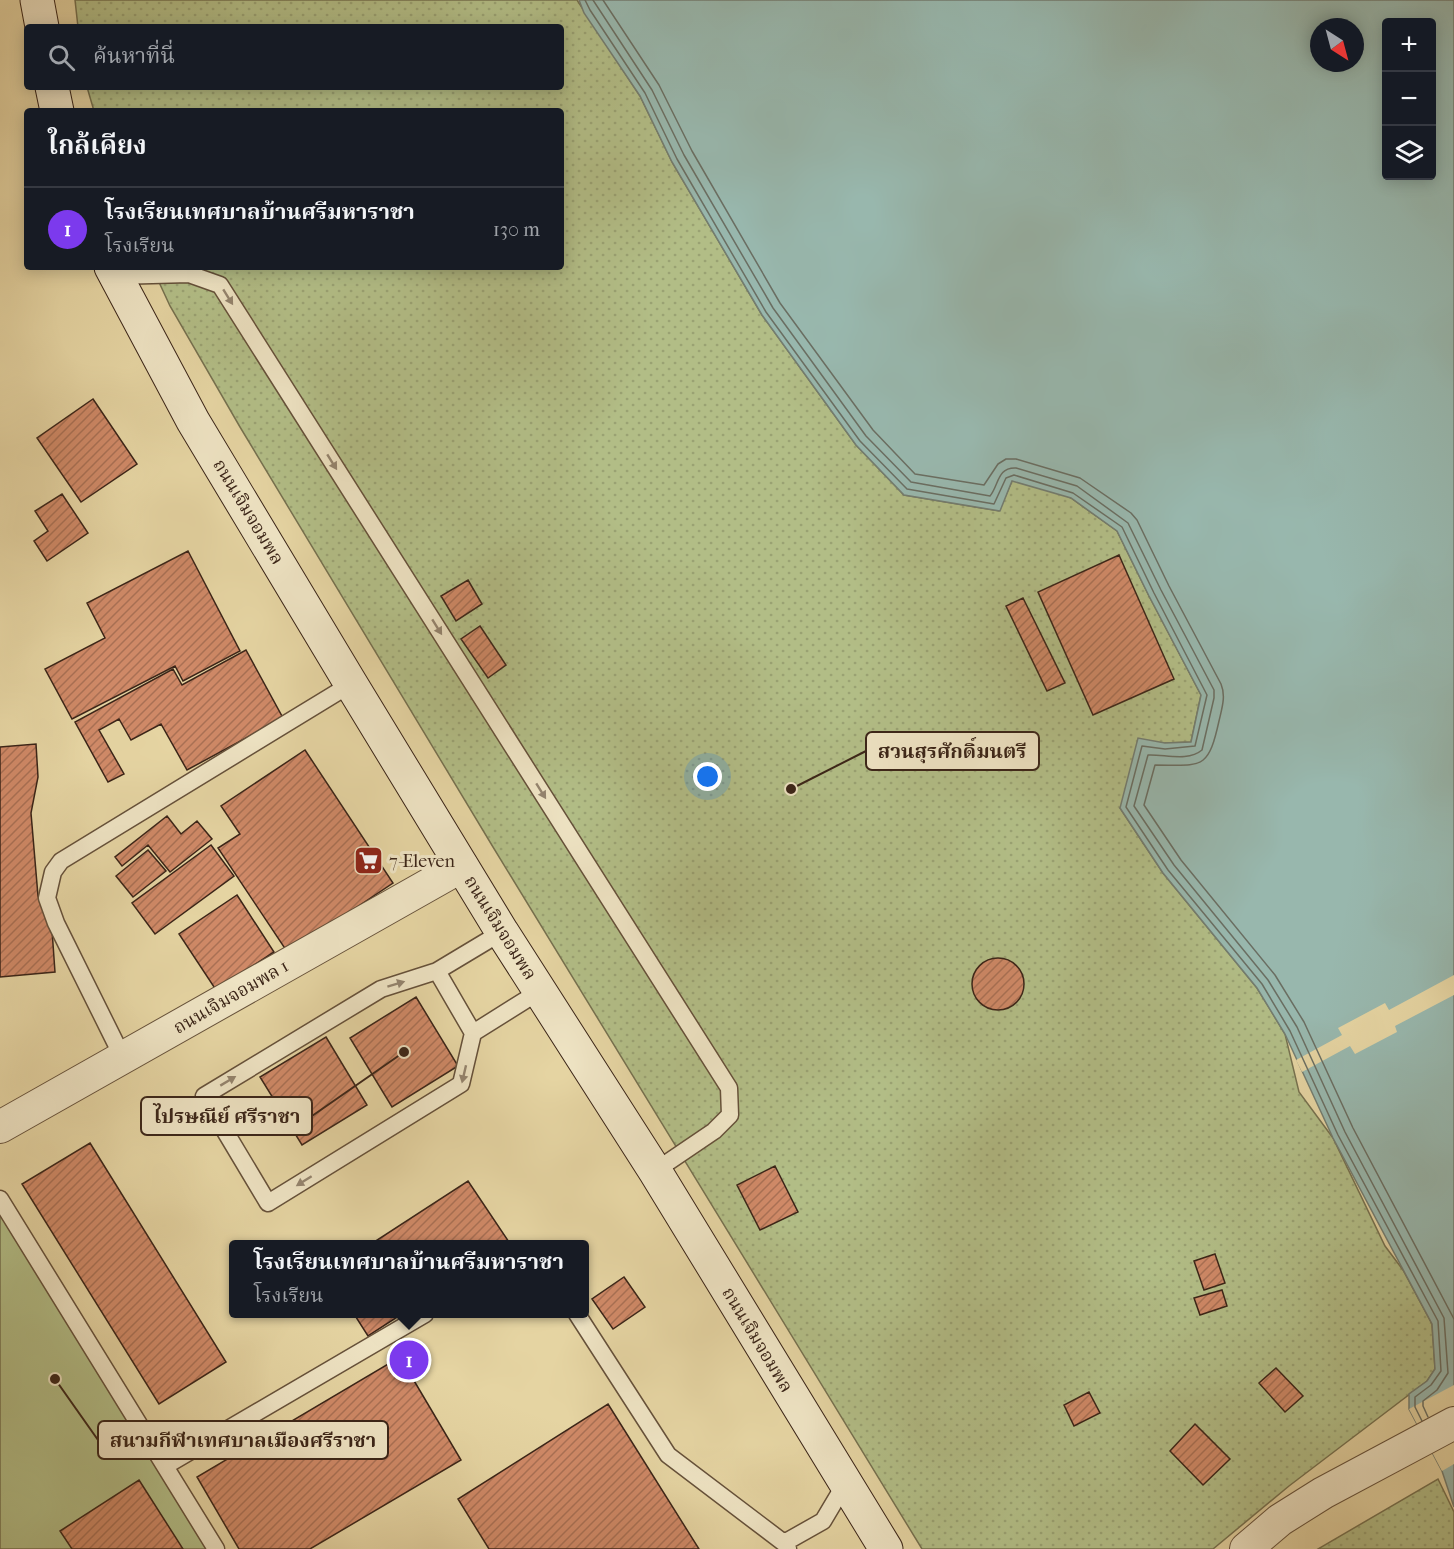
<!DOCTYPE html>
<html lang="th">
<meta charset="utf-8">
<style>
body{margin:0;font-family:"IM FELL French Canon","Noto Serif Thai",serif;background:#242831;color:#f1f3f6}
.controls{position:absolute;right:18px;top:18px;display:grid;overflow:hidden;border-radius:6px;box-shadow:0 3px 15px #0003}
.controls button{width:54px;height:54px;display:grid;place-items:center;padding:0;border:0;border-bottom:2px solid #363941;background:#171b24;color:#f1f3f6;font:30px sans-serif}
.compass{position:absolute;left:1310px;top:18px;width:54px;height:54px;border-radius:50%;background:#171b24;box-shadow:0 3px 15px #0003;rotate:144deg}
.you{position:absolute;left:708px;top:777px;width:21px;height:21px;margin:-15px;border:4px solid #fff;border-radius:50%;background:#1a73e8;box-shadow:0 0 0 9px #1a73e833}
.badge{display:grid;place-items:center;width:39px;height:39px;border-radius:50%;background:#7c3aed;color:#fff;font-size:20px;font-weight:700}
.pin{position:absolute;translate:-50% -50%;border:3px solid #fff;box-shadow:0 2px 6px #0006}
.popup{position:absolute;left:229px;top:1240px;width:360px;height:78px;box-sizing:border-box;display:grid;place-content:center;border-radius:6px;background:#171b24;filter:drop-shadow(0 2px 4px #0005);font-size:20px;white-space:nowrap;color:#9ea1a6}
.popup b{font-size:22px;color:#f1f3f6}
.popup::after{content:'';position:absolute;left:50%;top:100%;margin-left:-12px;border:12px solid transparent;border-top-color:#171b24}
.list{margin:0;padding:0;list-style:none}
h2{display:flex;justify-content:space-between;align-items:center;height:78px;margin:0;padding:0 24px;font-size:26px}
h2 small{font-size:20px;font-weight:400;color:#9ea1a6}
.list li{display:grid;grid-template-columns:39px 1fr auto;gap:18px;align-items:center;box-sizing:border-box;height:84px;padding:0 24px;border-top:2px solid #363941}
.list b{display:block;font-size:22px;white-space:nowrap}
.list p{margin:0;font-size:20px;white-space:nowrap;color:#9ea1a6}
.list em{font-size:20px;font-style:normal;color:#9ea1a6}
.icon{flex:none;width:33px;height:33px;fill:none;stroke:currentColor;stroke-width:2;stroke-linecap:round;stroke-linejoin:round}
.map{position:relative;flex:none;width:1454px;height:1549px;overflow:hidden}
.search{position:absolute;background:#171b24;box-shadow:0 3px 15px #0003;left:24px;top:24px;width:540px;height:66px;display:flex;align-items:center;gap:15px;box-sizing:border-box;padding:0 21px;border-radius:6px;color:#9ea1a6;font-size:22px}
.panel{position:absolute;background:#171b24;box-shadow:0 3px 15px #0003;left:24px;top:108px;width:540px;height:162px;border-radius:6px}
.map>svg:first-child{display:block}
.green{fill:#b2bd86;stroke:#76714f;stroke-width:1.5}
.park{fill:url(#park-dots);stroke:#76714f;stroke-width:1.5}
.water{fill:#98b7ad;stroke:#737d71;stroke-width:1.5;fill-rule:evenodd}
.pier{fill:#e5d4a2}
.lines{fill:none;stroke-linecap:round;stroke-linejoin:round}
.shore{stroke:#6a6e62;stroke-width:1.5}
.building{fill:url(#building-hatch);stroke:#3b2518;stroke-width:1.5}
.lane-casing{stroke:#66513a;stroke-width:19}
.street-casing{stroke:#66513a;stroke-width:34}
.secondary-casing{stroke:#3b2518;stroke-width:35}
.lane{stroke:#eee3c3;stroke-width:16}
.street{stroke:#eee3c3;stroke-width:32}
.secondary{stroke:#eee3c3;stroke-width:33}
.oneway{fill:#94846e}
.labels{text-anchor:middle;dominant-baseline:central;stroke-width:6;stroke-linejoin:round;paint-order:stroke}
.street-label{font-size:18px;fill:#3b2518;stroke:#eee3c3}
.poi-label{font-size:18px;fill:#3b2518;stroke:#eee3c3;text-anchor:start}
.leader{fill:none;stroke:#3b2518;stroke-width:2}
.callout-dot{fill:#3b2518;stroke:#eee3c3;stroke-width:2}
.callout{fill:#eee3c3;stroke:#3b2518;stroke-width:2}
.callout-label{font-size:20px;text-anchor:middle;font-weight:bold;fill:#3b2518}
</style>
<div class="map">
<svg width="1454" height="1549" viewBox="0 0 1454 1549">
<defs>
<pattern id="park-dots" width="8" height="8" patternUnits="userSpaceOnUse" patternTransform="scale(1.5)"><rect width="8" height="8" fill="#b2bd86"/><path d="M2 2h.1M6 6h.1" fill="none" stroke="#9aa273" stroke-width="1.8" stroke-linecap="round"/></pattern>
<pattern id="building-hatch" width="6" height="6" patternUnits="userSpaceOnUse" patternTransform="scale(1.5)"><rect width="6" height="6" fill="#cf8967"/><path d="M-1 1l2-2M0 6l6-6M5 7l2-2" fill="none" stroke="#a97054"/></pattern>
</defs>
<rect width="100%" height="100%" fill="#e5d4a2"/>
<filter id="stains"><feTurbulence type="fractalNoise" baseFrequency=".00333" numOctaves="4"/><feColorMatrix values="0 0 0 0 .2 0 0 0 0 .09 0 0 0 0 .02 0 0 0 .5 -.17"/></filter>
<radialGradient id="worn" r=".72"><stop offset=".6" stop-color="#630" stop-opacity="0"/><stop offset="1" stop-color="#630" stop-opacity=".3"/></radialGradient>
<path class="green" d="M0,1209L215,1549H0Z"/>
<path class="park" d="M75,0H577L640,96L672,162L762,315L856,445L904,495L999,511L1012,481L1038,482L1071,498L1117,531L1149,596L1201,695L1191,742L1165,743L1120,808L1163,873L1257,988L1285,1034L1299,1092L1333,1138L1385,1246L1403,1270L1432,1324L1435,1369L1427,1381L1289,1486L1213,1549H922L493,847L240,427L170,306L152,267H561V111H94L87,87H561V27H78Z
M1438,1479L1454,1512V1549H1318Z"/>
<path class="water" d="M579,0H1454V1507L1442,1471L1409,1409V1394L1427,1381L1435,1369L1432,1324L1333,1138L1285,1034L1257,988L1163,873L1120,808L1138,738L1165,743L1191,742L1201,695L1149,596L1117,531L1071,498L1012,481L1000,511L904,495L856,445L762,315L672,162L640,96L584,13ZM1386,22H1432V176H1386ZM1319,27H1355V63H1319Z"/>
<path class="pier" d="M1454,975V995L1395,1026L1397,1032L1355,1054L1350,1046L1302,1072L1296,1060L1342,1035L1338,1028L1385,1003L1389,1010Z
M1454,1385V1464L1442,1471L1409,1409Z"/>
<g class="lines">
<path class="shore" d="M585,0L590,10L645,93L677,159L766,312L860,441L907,489L994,504L1006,478L1014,475L1073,493L1122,527L1154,593L1207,695L1195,746L1165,749L1142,746L1126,807L1168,870L1262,984L1290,1031L1338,1135L1438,1321L1441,1371L1431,1385L1415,1397V1407L1422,1421
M593,0L652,90L684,155L773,308L866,436L911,482L990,496C999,485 997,467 1016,468L1077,486L1128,523L1161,590L1214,690V698L1202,750C1188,762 1164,754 1148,755L1134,806L1174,865L1268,980L1297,1027L1345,1132L1444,1318L1448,1373L1437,1390L1423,1401V1406L1428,1417
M603,0L659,85L692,151L780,303L873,430L915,474L984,485L998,464L1006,459H1016L1080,478L1131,513L1137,520L1169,586L1221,684C1226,696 1222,708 1219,721C1208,771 1202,765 1155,765L1144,805L1181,860L1275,975L1304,1022L1353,1128L1454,1319"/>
</g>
<path class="building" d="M93,399L137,464L81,502L37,438Z
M62,494L88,533L47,561L34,541L48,531L35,511Z
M188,551L240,651L183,681L175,666L72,719L45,669L105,638L87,603Z
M1119,555L1174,679L1093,715L1038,592Z
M468,580L482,604L456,621L441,596Z
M1023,598L1065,683L1047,691L1006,606Z
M480,626L506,665L488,678L461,639Z
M246,650L283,718L187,770L161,724L131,740L119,719L99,730L124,774L108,782L75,722L173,669L182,685Z
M36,744L38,777L31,813L38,896L52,930L55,972L0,977V747Z
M305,750L393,883L288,953L218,848L240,834L221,806Z
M167,816L181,834L197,821L212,839L170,872L148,845L122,866L115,857Z
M211,845L234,876L155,934L132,903Z
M148,850L166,871L133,897L116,876Z
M237,895L274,952L216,990L179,934Z
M972 984a26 26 0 1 1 52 0a26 26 0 1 1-52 0Z
M416,997L458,1066L392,1107L350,1038Z
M326,1037L367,1105L302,1145L260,1077Z
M90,1143L226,1362L159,1404L22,1184Z
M775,1166L798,1212L760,1230L737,1185Z
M468,1181L509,1242L506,1244H371Z
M1215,1254L1225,1283L1204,1290L1194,1261Z
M624,1277L645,1307L613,1329L592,1299Z
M1222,1290L1227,1306L1200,1315L1194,1298Z
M354,1314H402L368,1336Z
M400,1357L461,1460L310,1549H239L197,1477Z
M1276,1368L1303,1396L1285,1412L1259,1383Z
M1089,1392L1100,1413L1074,1426L1064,1405Z
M608,1404L699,1549H489L458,1499Z
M1195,1424L1230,1459L1203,1485L1170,1451Z
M139,1480L183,1549H72L60,1531Z"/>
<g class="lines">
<defs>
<path id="lane" d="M115,276L189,274L220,285L729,1088L730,1115L714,1131L655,1171
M502,932L437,971L381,989L204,1096L268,1203L461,1084L473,1033L540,991
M437,971L473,1033
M123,1058L56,923L47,898L53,872L61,861L351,684
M0,1199L216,1549
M577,1314L668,1455L784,1543
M165,1466L425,1314
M788,1549L784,1543L823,1521L845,1484"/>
<path id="street" d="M0,1127L462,866
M1246,1549L1280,1520L1323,1493L1454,1423"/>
<path id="secondary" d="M37,0L42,27
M52,87L57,111
M111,267L193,421L351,684L502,932L655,1171L886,1549"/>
</defs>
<use href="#lane" class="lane-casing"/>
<use href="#street" class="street-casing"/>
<use href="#secondary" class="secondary-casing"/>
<use href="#lane" class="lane"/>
<use href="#street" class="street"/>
<use href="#secondary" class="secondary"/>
</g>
<defs><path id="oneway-solid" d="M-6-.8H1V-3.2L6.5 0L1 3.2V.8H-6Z" transform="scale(1.5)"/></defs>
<g class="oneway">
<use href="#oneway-solid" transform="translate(228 297) rotate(58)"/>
<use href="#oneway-solid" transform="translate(332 462) rotate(58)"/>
<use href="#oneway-solid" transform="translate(437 627) rotate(58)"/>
<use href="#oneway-solid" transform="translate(541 791) rotate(58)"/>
<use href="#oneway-solid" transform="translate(396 984) rotate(-17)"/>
<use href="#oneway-solid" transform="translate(464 1074) rotate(103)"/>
<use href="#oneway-solid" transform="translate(228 1081) rotate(-31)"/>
<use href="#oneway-solid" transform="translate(304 1181) rotate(148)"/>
</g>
<defs>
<symbol id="supermarket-square" viewBox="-11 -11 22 22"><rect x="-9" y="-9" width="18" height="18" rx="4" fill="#8f2418" stroke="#eee3c3"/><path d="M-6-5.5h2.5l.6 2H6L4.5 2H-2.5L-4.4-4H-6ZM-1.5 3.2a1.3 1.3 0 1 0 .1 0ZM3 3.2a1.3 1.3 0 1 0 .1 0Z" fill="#fff"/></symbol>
</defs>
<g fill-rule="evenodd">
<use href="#supermarket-square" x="352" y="844" width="33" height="33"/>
</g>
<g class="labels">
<g class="street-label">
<text transform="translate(248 512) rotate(59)">ถนนเจิมจอมพล</text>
<text transform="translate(500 928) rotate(58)">ถนนเจิมจอมพล</text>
<text transform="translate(231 997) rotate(-30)">ถนนเจิมจอมพล 1</text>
<text transform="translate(757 1340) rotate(59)">ถนนเจิมจอมพล</text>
</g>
<g class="poi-label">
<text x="389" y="861">7-Eleven</text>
</g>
</g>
<path class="leader" d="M791 789L866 751M404 1052L312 1116M55 1379L98 1440"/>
<g class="callout-dot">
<circle cx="791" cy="789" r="6"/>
<circle cx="404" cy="1052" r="6"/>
<circle cx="55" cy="1379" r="6"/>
</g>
<g class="callout">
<rect x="866" y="732" width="173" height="38" rx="6"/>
<rect x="141" y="1097" width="171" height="38" rx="6"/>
<rect x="98" y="1421" width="290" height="38" rx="6"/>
</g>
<g class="callout-label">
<text x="952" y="758">สวนสุรศักดิ์มนตรี</text>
<text x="227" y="1123">ไปรษณีย์ ศรีราชา</text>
<text x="243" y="1447">สนามกีฬาเทศบาลเมืองศรีราชา</text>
</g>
<rect width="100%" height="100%" filter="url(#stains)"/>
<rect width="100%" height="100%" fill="url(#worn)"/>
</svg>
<div class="controls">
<button>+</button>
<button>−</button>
<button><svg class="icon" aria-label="layers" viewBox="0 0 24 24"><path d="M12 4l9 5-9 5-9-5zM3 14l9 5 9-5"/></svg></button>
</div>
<svg class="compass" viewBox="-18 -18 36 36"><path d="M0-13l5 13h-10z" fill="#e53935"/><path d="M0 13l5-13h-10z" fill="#9ea1a6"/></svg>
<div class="you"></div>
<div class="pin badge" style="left:409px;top:1360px">1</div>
<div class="popup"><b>โรงเรียนเทศบาลบ้านศรีมหาราชา</b>โรงเรียน</div>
<div class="search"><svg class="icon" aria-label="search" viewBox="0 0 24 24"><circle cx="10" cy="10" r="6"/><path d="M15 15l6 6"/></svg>ค้นหาที่นี่</div>
<section class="panel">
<h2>ใกล้เคียง<small></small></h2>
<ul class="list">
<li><span class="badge">1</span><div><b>โรงเรียนเทศบาลบ้านศรีมหาราชา</b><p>โรงเรียน</p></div><em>130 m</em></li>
</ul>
</section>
</div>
